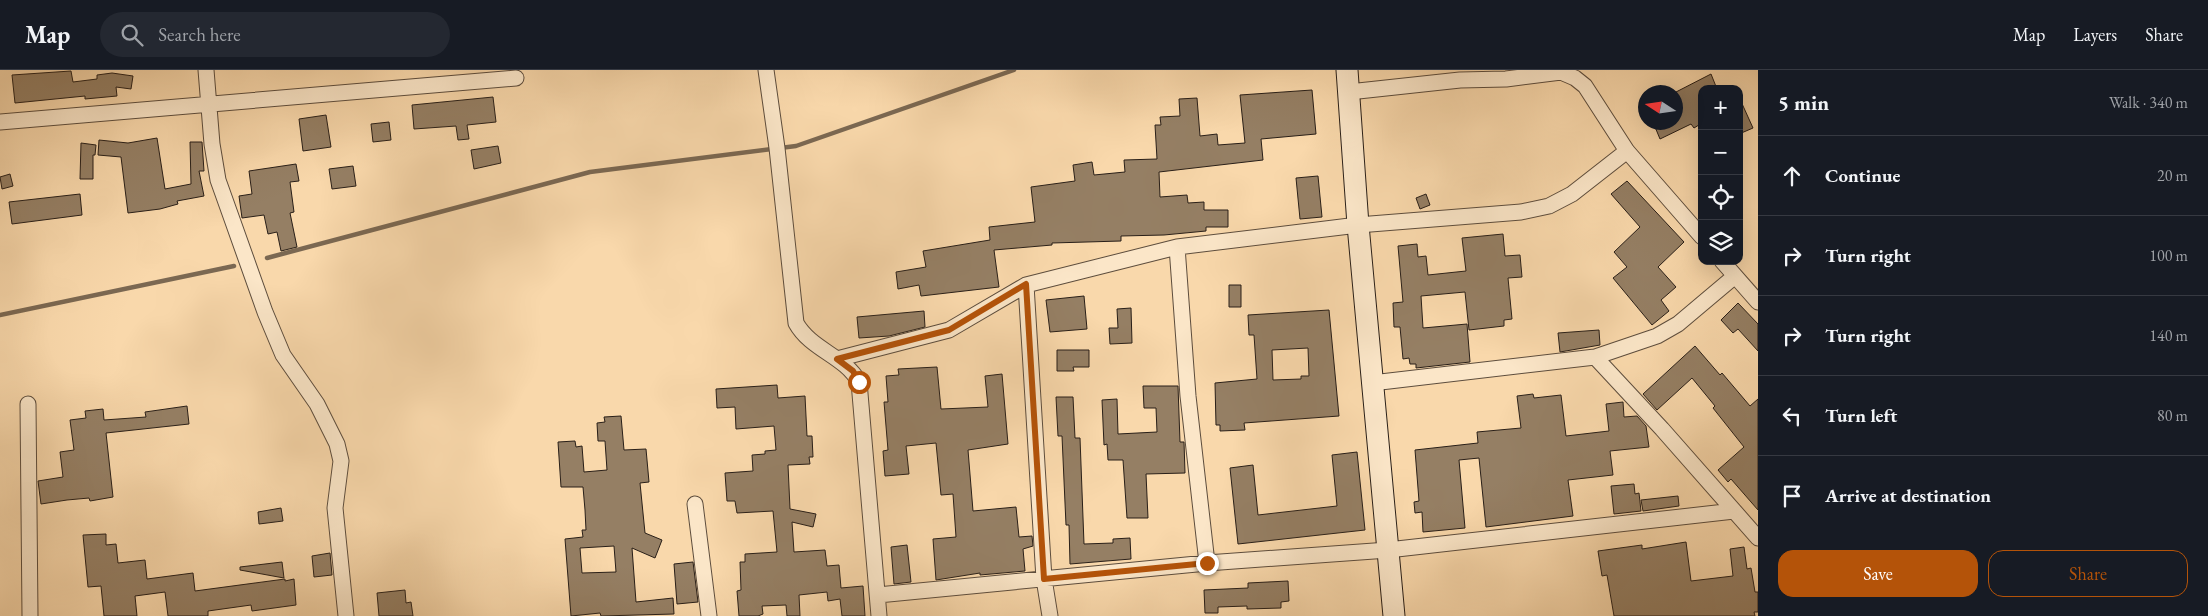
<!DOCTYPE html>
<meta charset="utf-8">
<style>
body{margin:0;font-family:"EB Garamond",serif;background:#242831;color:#f1f3f6}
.controls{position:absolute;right:15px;top:15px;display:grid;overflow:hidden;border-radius:10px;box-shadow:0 5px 20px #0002}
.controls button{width:45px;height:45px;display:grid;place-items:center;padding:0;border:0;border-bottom:1px solid #363941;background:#171b24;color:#f1f3f6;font:25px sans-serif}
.compass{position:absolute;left:1638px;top:15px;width:45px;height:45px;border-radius:50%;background:#171b24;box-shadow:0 5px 20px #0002;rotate:282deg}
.stop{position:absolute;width:15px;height:15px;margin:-11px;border:4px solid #b45309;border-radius:50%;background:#fff}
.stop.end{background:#b45309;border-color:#fff;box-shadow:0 1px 5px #0008}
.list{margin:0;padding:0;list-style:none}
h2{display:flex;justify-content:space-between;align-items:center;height:65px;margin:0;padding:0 20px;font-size:21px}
h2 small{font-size:16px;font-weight:400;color:#9ea1a6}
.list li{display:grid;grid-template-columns:32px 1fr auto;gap:15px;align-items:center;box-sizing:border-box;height:80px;padding:0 20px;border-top:1px solid #363941}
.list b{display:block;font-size:19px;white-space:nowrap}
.list em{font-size:16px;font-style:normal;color:#9ea1a6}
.actions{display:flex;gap:10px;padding:15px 20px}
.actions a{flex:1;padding:11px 0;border:1px solid #b45309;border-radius:15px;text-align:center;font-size:18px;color:#b45309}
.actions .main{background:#b45309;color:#fff}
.icon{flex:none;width:28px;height:28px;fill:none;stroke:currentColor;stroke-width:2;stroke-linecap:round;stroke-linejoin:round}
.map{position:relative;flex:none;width:1758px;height:546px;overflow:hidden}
header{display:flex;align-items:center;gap:30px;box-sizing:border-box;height:70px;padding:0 25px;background:#171b24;border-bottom:1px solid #363941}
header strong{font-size:24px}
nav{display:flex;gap:28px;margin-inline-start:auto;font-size:18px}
.search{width:350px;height:45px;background:#242831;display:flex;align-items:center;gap:12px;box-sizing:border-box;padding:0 18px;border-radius:28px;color:#9ea1a6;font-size:19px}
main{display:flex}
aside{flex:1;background:#171b24}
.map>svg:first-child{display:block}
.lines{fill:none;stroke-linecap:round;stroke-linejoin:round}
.stream{stroke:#7b6852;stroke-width:4.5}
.building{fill:#957f64;stroke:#291f18;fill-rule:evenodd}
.street-casing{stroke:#5d4d3d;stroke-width:17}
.secondary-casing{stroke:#291f18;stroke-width:23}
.street{stroke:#fbe6c8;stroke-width:15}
.secondary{stroke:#fbe6c8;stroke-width:21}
.route{stroke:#b45309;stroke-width:6}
</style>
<header>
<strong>Map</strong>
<div class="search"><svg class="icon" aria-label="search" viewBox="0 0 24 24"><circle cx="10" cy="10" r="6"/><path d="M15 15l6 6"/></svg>Search here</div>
<nav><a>Map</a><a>Layers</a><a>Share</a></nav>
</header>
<main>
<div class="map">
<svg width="1758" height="546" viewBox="0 0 1758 546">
<rect width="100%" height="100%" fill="#f9d8ab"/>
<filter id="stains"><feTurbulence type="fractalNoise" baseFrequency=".004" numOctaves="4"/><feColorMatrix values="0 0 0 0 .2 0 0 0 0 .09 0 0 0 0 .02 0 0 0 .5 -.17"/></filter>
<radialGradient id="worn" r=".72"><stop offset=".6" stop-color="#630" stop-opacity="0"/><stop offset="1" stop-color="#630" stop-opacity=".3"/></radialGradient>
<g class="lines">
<path class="stream" d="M267,188L590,102L796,76L1014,0
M0,245L234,196"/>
</g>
<path class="building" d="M71,1L73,12L97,9V5L112,3L133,6L131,19L116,17L117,26L85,29V26L15,33L12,5Z
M1711,4L1717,19H1702V53L1694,58L1691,54L1660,69L1653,52H1676V22Z
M1312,20L1316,64L1261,69L1263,90L1159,102L1160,127L1187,125L1188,133L1204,132V140H1228V157H1206V161L1164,165L1121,166V171L1052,173V175L994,180L999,217L921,226L919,215L898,219L896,202L926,197L923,181L990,170L989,157L1035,152L1031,117L1075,111L1073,95L1092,92L1094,105L1125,102L1124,90L1157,89L1155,55H1161L1160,47L1180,46L1179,29L1197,28L1200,66L1217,64L1218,75L1245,73L1240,25Z
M493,27L496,52L467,55L469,69L458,70L456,56L414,59L412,35Z
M1739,27L1753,58L1739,64Z
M326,45L331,77L303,81L299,49Z
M389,52L391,70L373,72L371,54Z
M157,68L165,119L191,114L190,72H202L204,101H199L204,126L177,131L178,134L160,139L128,143L121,87L98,85L99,70L128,73Z
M81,73L96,75L95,85H93V109H80Z
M498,76L501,93L474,99L471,80Z
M296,94L299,111L290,112L294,142L290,143L297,177L281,181L277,162L268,164L264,145L242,148L239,126L252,124L249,101Z
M353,96L356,116L332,119L329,99Z
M10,104L13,116L2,119L0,107Z
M1318,106L1322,147L1300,149L1296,108Z
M1627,111L1684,172L1658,197L1676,217L1661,230L1669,241L1652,255L1613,208L1627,197L1614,182L1640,157L1611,124Z
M80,124L82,145L12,154L9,132Z
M1426,124L1430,135L1420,139L1416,128Z
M1503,164L1505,186L1520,185L1522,207L1508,208L1512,249L1504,250V256L1469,260L1465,222L1421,226L1423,258L1467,254L1470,292L1416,298V294H1410L1409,288L1403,289L1400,257H1394L1393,233L1403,232L1398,176L1417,174L1418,187L1426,186L1428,205L1466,201L1462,168Z
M1229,215H1241V237H1229Z
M1084,226L1087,259L1050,262L1046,230Z
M1738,233L1758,254V281L1738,259L1733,263L1721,250Z
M1131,238L1132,273L1110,274L1109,258H1118L1117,239Z
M1329,240L1339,346L1244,353L1245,360L1220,361V355H1216L1215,313L1257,309L1254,265H1249L1248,245ZM1308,278L1309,306H1301V309L1273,310L1272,280Z
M924,241L925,257L889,266L859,268L857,247Z
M1599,260L1600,275L1560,282L1558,263Z
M1695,276L1720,305L1722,303L1750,336L1758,329V440L1731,409L1728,412L1718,400L1744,377L1713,338L1715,336L1692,308L1657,340L1643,324Z
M1057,280H1089V297H1073L1074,301H1057Z
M937,297L941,339L988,337L985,306L1002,304L1008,374L968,380L973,441L1016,437L1019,467L1032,466L1033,476L1023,479L1025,501L980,505V503L936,510L933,469L956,467L953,424L941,425L936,373L906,376L909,404L885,406L883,381L888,380L884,332H888L886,306L899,305L898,299Z
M777,315L778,328L805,326L807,366H812L813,387H809L810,394L788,395L790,439L816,444L813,457L792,452L794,482L825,480L827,496L839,495L841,518L863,516L865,546H842L840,529L828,531L827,522L799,525L800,546H787L786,535L762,536L763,544L758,546H739L737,521L741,520L740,492H745V484L777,482L773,441L737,443L735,431H727L725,403L753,401L752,385L765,384V381L776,380L774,356L736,359L735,337L717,338L716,319Z
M1143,316H1178L1180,372H1184L1185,403L1146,404L1148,448H1127L1123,390H1108L1107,374L1104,375L1102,330L1117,329L1118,364L1157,362L1156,338H1144Z
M1533,324L1534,328L1561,325L1566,366L1609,361L1606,334L1623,332L1624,347L1637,346L1646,356L1649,377L1610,381L1613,405L1568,410L1573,446L1486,457L1479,388L1459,390L1465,458L1423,462L1422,442L1415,443L1414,432L1419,431L1415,380L1478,373L1477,362L1521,358L1517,326Z
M1056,327H1073L1075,368H1080L1084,474L1113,473V469L1130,468L1131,489L1070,494L1069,455H1066L1062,366H1058Z
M187,336L189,354L106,363L113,427L90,431L89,428L67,430L41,434L38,411L63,407L60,382L74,380L70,350L86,348L85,341L103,339L104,350L146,347L145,342Z
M621,346L624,380L646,379L649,412L640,413L645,463L662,470L655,488L632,478L636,532L673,528L674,544L601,546L600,543L571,546L565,469L583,467L582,460H586L585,440L583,417H561L558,372L575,371L576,377L582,376L584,402L607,400L605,371H598L597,353L605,352L604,347ZM614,476L616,502L582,503L580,478Z
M1357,382L1365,460L1238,474L1230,398L1253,395L1258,445L1337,436L1332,385Z
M1634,414L1635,424L1639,423L1641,441L1614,444L1611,416Z
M1678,426L1679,436L1643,441L1641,430Z
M281,438L283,451L259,454L258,442Z
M106,464V475L116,474L118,493L145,490L147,509L193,503L195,521L285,509V511L294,509L296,535L252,541L251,535L208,541V546H168L165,522L135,526L137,546H104L101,516L88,517L83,465Z
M1686,472L1691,511L1733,506L1730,479L1744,477L1747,499L1751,498L1755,522H1758V542H1754L1755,546H1614L1607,505L1602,506L1598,481L1642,475V479Z
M907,475L911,512L894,514L891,477Z
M330,483L332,505L314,507L312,486Z
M282,492L284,508L240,500V497Z
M693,492L698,532L677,534L674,494Z
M1288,511L1289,531L1281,532V538L1247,539V536L1218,537V543H1205L1204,520L1248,518V513Z
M405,520L406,533L411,532L413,546H379L377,523Z"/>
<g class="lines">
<defs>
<path id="street" d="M206,0L212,74L218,110L233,152L265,242L283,285L317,334L337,374L341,391L335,438L346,546
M766,0L777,78L796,253C811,280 845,286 859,312L879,546
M1349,22L1460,10L1506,9L1561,2L1575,8L1585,16L1627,81L1702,167
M0,52L516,8
M1177,177L1188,326L1207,493
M1722,191L1758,232
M1026,215L1044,509L1050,546
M1595,287L1662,359L1758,468
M837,289L949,260L1026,215L1177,177L1358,155L1521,142L1549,136L1572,124L1627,81
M1372,313L1595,287L1657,266L1678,254L1735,206
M28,334L30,546
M695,434L709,546
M878,525L1207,493L1388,480L1734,441"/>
<path id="secondary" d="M1347,0L1358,155L1394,546"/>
</defs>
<use href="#street" class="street-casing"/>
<use href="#secondary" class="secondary-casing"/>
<use href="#street" class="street"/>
<use href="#secondary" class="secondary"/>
</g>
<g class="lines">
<path class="route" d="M859,312L853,301L837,289L949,260L1026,214L1044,509L1207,493"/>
</g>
<rect width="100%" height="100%" filter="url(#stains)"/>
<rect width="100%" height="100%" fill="url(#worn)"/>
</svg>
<div class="controls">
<button>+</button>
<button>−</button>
<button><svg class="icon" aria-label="locate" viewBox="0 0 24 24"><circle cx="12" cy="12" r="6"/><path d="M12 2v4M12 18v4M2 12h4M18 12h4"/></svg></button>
<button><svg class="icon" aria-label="layers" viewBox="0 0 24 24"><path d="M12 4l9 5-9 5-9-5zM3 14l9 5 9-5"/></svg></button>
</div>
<svg class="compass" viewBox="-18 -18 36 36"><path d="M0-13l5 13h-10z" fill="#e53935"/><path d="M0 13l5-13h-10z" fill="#9ea1a6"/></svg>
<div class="stop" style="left:859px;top:312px"></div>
<div class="stop end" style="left:1207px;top:493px"></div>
</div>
<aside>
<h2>5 min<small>Walk · 340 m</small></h2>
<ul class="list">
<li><svg class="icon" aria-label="ahead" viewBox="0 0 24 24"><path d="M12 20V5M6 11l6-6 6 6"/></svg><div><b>Continue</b></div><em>20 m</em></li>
<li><svg class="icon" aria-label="right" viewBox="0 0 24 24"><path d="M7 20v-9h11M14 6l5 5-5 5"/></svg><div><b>Turn right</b></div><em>100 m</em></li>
<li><svg class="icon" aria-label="right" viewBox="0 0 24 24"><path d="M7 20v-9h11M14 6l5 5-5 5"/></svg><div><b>Turn right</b></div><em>140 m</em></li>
<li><svg class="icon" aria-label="left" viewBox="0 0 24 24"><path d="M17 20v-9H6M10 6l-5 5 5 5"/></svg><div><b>Turn left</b></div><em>80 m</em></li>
<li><svg class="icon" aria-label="arrive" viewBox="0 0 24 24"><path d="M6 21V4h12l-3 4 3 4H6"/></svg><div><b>Arrive at destination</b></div></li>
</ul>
<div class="actions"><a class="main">Save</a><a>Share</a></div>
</aside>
</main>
